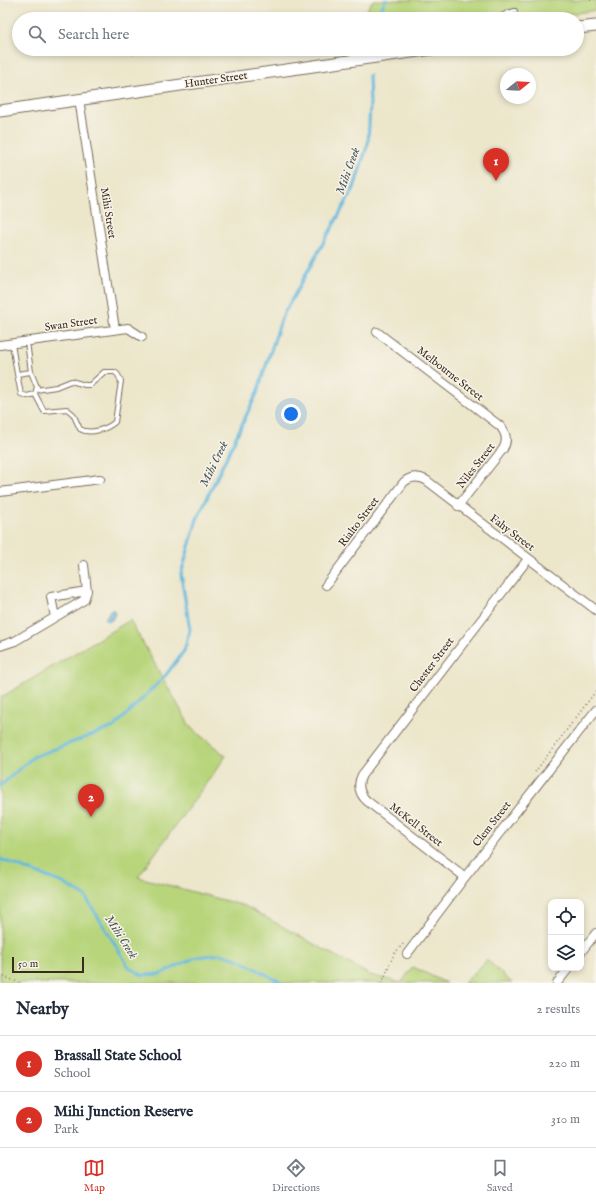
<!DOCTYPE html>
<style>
body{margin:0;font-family:"IM FELL English",serif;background:#f2f2f3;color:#1f2937}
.controls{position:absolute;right:12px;bottom:12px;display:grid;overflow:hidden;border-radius:8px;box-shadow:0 2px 6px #0003}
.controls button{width:36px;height:36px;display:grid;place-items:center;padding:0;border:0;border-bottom:1px solid #e0e1e3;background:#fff;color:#1f2937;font:20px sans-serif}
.compass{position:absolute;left:500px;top:68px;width:36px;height:36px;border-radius:50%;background:#fff;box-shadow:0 2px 6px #0003;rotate:72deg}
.scale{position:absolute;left:12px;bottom:10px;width:72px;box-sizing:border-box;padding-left:4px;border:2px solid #3b2a1e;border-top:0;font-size:11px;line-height:14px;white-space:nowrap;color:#3b2a1e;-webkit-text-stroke:3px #f7f3e8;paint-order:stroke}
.you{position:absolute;left:291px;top:414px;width:14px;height:14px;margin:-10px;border:3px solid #fff;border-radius:50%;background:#1a73e8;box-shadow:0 0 0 6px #1a73e833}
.badge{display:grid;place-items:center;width:26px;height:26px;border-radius:50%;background:#d93025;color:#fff;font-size:13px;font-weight:700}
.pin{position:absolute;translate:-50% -33px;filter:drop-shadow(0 1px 2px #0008)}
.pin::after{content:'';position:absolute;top:21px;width:14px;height:12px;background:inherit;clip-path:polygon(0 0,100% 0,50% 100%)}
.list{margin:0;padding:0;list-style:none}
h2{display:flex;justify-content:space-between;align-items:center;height:52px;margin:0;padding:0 16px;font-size:17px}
h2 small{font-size:13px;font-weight:400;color:#747a83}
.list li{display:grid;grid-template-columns:26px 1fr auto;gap:12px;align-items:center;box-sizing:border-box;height:56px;padding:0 16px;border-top:1px solid #e0e1e3}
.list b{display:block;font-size:15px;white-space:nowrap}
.list p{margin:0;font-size:13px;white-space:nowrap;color:#747a83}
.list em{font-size:13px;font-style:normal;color:#747a83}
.icon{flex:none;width:22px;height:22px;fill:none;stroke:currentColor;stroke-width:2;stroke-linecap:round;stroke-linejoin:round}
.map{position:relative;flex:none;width:596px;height:983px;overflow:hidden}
.search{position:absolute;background:#fff;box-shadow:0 2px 6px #0003;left:12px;right:12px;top:12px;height:44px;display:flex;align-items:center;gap:10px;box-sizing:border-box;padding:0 14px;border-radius:22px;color:#747a83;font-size:15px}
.sheet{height:164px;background:#fff}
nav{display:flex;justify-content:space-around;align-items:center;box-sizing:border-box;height:56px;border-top:1px solid #e0e1e3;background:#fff;font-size:11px;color:#747a83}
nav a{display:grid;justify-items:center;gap:2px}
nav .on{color:#d93025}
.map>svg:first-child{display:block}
.green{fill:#b8d57c;stroke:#7a804d}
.water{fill:url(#water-rules);stroke:#4e717e}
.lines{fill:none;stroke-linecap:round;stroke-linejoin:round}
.stream{stroke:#62b8df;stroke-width:3}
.service-casing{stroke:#796c5b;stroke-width:6}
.minor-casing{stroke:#796c5b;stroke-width:10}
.secondary-casing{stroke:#796c5b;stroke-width:13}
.path{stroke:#796c5b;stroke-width:1.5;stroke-dasharray:1 3;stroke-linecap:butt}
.service{stroke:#fff;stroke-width:4}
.minor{stroke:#fff;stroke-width:8}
.secondary{stroke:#fff;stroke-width:11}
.labels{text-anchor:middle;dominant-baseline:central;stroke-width:3;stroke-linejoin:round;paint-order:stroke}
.street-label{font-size:11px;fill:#3b2a1e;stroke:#f7f3e8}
.water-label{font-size:12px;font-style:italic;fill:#475558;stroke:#f7f3e8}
</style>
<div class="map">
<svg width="596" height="983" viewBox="0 0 596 983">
<defs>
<pattern id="water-rules" width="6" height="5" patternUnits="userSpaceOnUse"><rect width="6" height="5" fill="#62b8df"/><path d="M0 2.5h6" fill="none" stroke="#5296b4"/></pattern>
</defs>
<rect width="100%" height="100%" fill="#f7f3e8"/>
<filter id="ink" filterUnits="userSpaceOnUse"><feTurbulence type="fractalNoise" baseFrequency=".025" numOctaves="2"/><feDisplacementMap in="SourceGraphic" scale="8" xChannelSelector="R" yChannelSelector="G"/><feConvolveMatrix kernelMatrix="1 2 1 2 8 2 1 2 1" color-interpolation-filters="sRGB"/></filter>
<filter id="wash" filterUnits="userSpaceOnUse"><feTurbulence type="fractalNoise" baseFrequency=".012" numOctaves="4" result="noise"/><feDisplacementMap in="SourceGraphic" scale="16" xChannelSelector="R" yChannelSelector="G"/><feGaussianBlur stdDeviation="0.9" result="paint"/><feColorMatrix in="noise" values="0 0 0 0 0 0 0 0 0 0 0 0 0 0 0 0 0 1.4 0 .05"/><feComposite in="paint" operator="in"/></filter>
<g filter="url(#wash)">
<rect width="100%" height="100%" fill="#ece6cb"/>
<path class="green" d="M373,0H596V10L536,19H361Z
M130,620L191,728L226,756L138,877L245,906L370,975L401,983L413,967L446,983H0V698Z
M487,960L512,983H464Z"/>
<path class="water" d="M132,49H154L155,52L133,55Z
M110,610H114L115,614L112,620L108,622L105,619Z"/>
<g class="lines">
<path class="stream" d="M375,19L386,0
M0,786L33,757L114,727L165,676L184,651L190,630L181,574L197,519L257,393L282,317L354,188L368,143L370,104L369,75
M0,859L63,883L85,896L129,967L142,975L160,974L197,957L220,954L238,959L282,983"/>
</g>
</g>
<g filter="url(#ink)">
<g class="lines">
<defs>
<path id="service" d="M497,19L507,13L515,11
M507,19L513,12
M27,342L31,372L37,387L35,394L27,396L21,394L17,374L31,372
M12,344L17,374
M35,394L44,411L67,409L73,414L80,429C90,435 107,429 115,422L121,381L118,375L115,372H104L90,385H85L71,381L56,387L36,390"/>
<path id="minor" d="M79,99L115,329
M377,332L500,426C506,433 508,441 503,449L458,506
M0,345L128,328L142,337
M0,492L100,479
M326,585L404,482C411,476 418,476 426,480L596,610
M55,617L51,597L87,591
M0,646L15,641L84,600L87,591L84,565
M465,877L367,801C359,794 357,784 362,775L528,559
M581,952L596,933
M407,954L465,877L596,710
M557,983L569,968"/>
<path id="secondary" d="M577,28L596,26
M0,111L432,49"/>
</defs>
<use href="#service" class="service-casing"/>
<use href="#minor" class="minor-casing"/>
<use href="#secondary" class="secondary-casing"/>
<path class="path" d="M590,0H591
M535,772L596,691
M0,975L20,983
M382,983L394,954L404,943"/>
<use href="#service" class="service"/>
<use href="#minor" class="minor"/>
<use href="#secondary" class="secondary"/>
</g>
</g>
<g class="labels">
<g class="street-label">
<text transform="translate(216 80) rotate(-8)">Hunter Street</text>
<text transform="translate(108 213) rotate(81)">Mihi Street</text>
<text transform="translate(71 324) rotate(-8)">Swan Street</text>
<text transform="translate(450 374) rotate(38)">Melbourne Street</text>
<text transform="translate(476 466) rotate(-52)">Niles Street</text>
<text transform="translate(359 522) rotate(-53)">Rialto Street</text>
<text transform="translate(512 533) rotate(37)">Fahy Street</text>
<text transform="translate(432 665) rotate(-53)">Chester Street</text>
<text transform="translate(492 824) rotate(-52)">Clem Street</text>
<text transform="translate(416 825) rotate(38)">McKell Street</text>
</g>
<g class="water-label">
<text transform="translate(348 171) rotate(-70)">Mihi Creek</text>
<text transform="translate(214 464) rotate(-64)">Mihi Creek</text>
<text transform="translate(121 937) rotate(57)">Mihi Creek</text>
</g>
</g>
</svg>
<div class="controls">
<button><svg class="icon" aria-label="locate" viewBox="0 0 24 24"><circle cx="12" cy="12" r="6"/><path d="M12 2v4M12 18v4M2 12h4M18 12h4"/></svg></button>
<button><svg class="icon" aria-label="layers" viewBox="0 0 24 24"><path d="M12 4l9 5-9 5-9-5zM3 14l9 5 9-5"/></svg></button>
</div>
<svg class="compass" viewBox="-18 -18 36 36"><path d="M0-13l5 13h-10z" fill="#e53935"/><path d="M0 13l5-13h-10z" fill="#747a83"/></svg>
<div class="scale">50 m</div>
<div class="you"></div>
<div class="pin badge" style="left:496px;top:181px">1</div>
<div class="pin badge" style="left:91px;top:817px">2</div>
<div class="search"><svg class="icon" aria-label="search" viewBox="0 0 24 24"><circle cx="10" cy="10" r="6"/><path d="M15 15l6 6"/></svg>Search here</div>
</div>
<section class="sheet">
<h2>Nearby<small>2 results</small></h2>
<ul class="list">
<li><span class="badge">1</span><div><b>Brassall State School</b><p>School</p></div><em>220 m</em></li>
<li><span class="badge">2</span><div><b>Mihi Junction Reserve</b><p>Park</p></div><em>310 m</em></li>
</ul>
</section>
<nav>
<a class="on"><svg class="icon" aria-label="map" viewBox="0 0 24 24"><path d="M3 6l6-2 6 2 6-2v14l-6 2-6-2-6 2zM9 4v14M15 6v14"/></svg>Map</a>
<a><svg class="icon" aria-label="directions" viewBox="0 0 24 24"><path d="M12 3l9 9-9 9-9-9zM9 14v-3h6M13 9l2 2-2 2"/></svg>Directions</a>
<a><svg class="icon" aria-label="saved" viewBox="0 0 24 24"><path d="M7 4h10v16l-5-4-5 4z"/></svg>Saved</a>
</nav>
